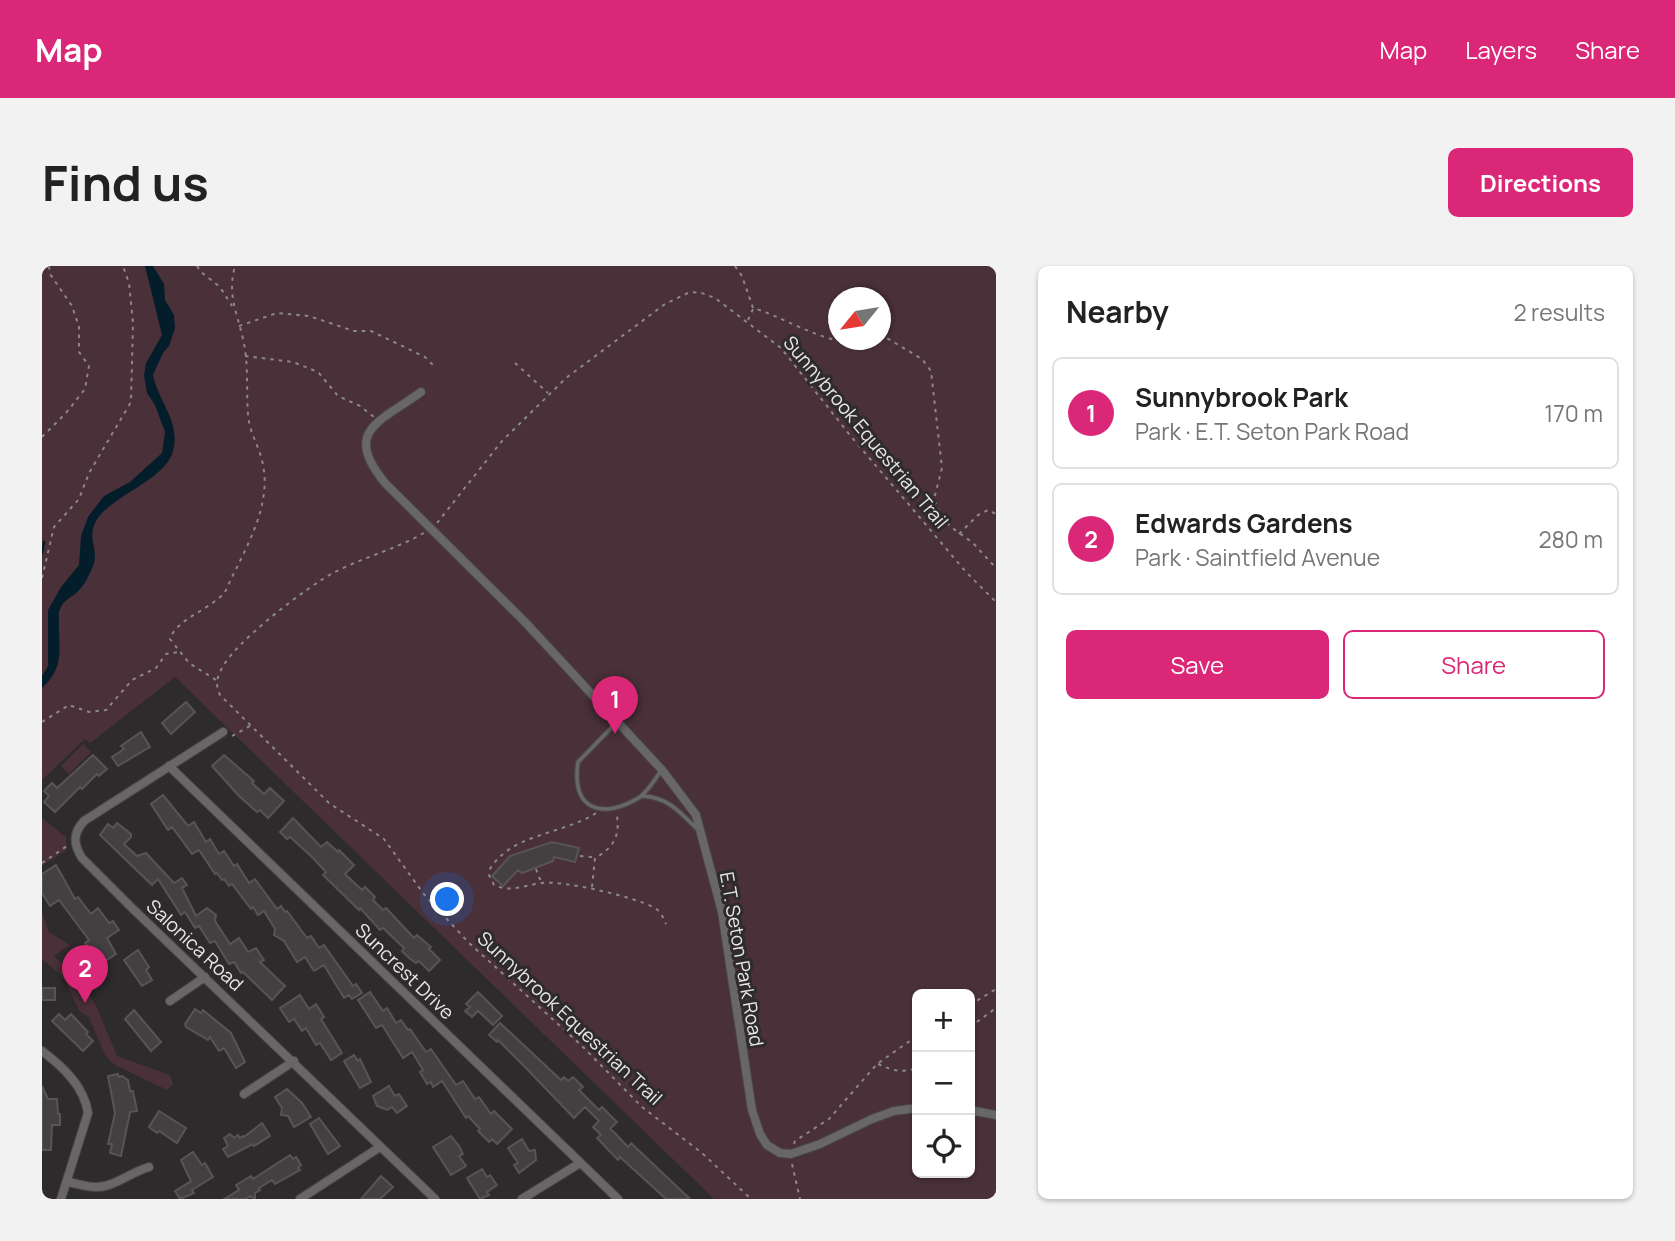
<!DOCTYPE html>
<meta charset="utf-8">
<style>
body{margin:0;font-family:Manrope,sans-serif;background:#f2f2f2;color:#222}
.controls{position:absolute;right:21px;bottom:21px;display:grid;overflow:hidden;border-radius:10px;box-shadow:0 2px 5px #0004}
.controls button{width:63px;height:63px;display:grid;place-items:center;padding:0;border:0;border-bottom:2px solid #e0e0e0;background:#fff;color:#222;font:35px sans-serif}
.compass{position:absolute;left:786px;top:21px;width:63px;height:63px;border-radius:50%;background:#fff;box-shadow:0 2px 5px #0004;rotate:240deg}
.you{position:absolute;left:406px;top:634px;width:24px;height:24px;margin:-18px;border:5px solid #fff;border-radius:50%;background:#1a73e8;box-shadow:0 0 0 10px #1a73e833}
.badge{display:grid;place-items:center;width:46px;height:46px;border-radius:50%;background:#db2777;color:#fff;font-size:23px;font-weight:700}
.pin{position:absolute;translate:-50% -58px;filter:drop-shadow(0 2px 4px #0008)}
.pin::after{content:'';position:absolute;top:37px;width:24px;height:21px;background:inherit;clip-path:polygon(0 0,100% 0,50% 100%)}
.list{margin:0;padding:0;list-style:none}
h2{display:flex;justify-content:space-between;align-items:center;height:91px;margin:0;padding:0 28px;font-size:30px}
h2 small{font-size:23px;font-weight:400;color:#767676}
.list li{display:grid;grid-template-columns:46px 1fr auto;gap:21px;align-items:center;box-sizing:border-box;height:112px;margin:0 14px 14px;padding:0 14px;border:2px solid #e0e0e0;border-radius:10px}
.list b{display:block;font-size:26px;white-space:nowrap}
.list p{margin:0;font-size:23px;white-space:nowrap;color:#767676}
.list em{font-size:23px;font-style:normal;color:#767676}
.actions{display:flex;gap:14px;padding:21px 28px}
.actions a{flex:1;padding:16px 0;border:2px solid #db2777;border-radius:10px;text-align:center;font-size:24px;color:#db2777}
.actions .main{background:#db2777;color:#fff}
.icon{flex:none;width:38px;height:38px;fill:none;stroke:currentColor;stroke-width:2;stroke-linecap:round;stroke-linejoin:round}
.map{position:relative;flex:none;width:954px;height:933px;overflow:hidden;border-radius:10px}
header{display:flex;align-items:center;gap:42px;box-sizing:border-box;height:98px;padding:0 35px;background:#db2777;color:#fff}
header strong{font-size:33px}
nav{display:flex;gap:38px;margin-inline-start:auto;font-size:24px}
.intro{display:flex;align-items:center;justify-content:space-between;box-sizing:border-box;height:168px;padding:0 42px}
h1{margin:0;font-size:49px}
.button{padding:18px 32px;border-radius:10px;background:#db2777;color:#fff;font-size:24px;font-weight:700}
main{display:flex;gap:42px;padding:0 42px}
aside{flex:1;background:#fff;border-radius:10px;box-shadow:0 2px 5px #0004}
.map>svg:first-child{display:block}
.green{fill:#493039;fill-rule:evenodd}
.water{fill:#031e2a}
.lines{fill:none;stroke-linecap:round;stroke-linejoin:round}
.stream{stroke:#031e2a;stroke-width:2.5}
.building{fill:#444041;stroke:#585456;stroke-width:2}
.service-casing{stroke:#484647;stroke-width:6}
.minor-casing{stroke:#484647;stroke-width:10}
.path{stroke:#8a8889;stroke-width:2;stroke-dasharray:3.5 5;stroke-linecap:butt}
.service{stroke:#696667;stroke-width:3.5}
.minor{stroke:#696667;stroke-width:8}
.labels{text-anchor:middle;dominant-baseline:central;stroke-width:6;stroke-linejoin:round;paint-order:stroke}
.street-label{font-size:19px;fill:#e8e6e7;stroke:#2e2b2c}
</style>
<header>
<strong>Map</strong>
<nav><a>Map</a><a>Layers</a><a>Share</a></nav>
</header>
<div class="intro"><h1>Find us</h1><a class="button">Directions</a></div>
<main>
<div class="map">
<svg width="954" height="933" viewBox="0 0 954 933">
<rect width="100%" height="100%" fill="#2e2b2c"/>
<path class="green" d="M0,0H954V933H672L133,411L48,477L43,473L0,514ZM796,32H838V74H796ZM875,728H928V907H875Z
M41,478L49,486L27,508L19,500Z
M0,552L24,571L25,584L0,600Z
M0,646L7,666L28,679L12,690L42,718L56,744L75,790L128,809L131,818L125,824L71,798L63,789L46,750L38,746L21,711L0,693Z"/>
<path class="water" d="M103,0H111L122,18L123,34L132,49L133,62L127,80L121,87L111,109C116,135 139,156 131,185C123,215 69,229 54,255C45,271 56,283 52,297C49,307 42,321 33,328C27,333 21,335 18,343C16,348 17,348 17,353C16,382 24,400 0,422V410L6,400V344L19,321L37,299L39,270L46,251L62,230L88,216L120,187L123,166L113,139L105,127L102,109L104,97L120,69Z"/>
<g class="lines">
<path class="stream" d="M0,287L2,276"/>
</g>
<path class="building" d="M144,436L153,446L129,468L120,457Z
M99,466L108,481L76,500L70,491L82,483L79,480Z
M51,489L65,503L57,510L55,508L40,523L38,521L13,546L2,536L7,530L2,525L10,517L15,522Z
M182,489L212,515L210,517L222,528L228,522L242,535L226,552L218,544L215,546L197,530L170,500Z
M121,529L146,560L152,556L164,576L168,573L177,588L182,585L192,600L195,598L207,617L213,613L235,643L239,640L243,646L245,645L265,672L269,670L277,682L282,679L311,720L314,718L320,727L310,733L307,729L302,732L282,699L272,705L263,691L255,696L242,675L232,669L233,663L222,645L216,649L211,641L209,643L190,618L187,620L182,613L180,614L175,607L173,608L157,584L150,588L130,561L126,564L109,538Z
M251,552L279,581L285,576L296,586L297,584L312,599L303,608L320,624L323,621L333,631L331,634L341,644L344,642L372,672L375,669L389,681L387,683L398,694L387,705L377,695L374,697L367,692L360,685L362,682L341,662L338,664L318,642L317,644L281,609L284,606L270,591L248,571L245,573L238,566Z
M75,557L89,568V571L82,578L95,590L104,587L132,617L140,612L145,619L140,622L154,650L165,642L174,649L173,655L188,678L197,672L206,686L214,682L222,694L218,696L243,720L230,734L201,706L199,707L192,696L187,698L173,675L168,677L157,660L153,662L143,646L139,649L116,613L110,619L58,569L66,558L71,562Z
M510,576L537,582L533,596L512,591L511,595L480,607L476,604L461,620L450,610L468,590Z
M14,599L33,633L36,631L49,648L56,642L67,657L71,655L77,664L65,672L74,688L57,699L49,687L44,691L39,684L45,680L43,677L47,674L17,634L8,640L0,627V608Z
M96,684L107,701L104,704L110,714L100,720L82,694Z
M0,722H13V734H0Z
M328,726L341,745L345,742L354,757L359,754L366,764L368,763L384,786L389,783L414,819L421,815L433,833L437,831L449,848L452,845L470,863L455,878L450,873L447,876L436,865L438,863L426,850L424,852L400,815L391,821L389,816L385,818L378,806L381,804L370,786L361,792L340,759L334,762L316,734Z
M436,726L460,750L451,759L436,745L430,751L423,745L428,741L424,738Z
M258,729L267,743L274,738L282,751L279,753L300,787L289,794L278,777L274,779L264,762L260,765L252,753L247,756L238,742Z
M153,743L159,747L161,744L189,767L203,796L194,802L182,782L177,785L168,771L166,774L144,761L143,758Z
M92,744L119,776L109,785L83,753Z
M17,748L23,754L29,748L46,766L44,768L51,775L41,785L10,755Z
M458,757L519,814L522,811L526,815L531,811L541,821L537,824L557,844L560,841L575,856L568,863L573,867L586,881L589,877L648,933H624L578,891L576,894L555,872L559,869L551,861L557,855L543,841L532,852L481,799L456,774L455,776L447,769Z
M312,789L316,795L318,793L329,816L318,822L302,795Z
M76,808L77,811L80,810L86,814L88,825H91L95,845L88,846L79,890L68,887L70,878H66L73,847L66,810Z
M0,820L6,833H15L16,848H18V859H10L9,884H0Z
M347,820L353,830L357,828L365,840L355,847L350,841L345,844L335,840L331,830Z
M245,823L260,837L269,851L252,861L246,850L239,849L240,842L233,831Z
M117,845L144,862L135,877L117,865L115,867L107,861Z
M277,852L298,880L286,888L268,858Z
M220,857L228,870L212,880L211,878L186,891L181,883L186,880L182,872L188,868L192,872L196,869L198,872L201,870L202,871Z
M409,870L417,880L421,888L417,890L424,900L409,909L391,881Z
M480,873L487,885L493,884L494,894L477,907L472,899L476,897L466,882Z
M151,886L160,899L163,897L171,911L150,924L152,927L138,933L133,925L149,915L139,894Z
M248,889L251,893L254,891L259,899L256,902L258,904L233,918L230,914L217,922L218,924L213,927V933L208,930L204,933H182L197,924L194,919L209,910L211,913Z
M440,903L445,911L448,909L455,919L445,926L447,929L438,933L425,912Z
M339,910L351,921L338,933H319Z"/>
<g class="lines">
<defs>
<path id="service" d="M575,456L536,496C529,545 561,554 598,531C606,525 613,513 619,505
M600,530C625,531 637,545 654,562"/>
<path id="minor" d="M379,126C338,156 299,165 344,218L482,355L620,504L654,549L680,646L710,844L718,868L725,879L738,887L749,888L778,878L830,853L852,845L875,842
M181,466L42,555C31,567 31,578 40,592L89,641L393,933
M127,500L576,933
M128,735L163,711
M0,785C21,801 42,820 46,847L19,933
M202,828L252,795
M928,844L954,849
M25,916C34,917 44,921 53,921C71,922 89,906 107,901
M258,933L338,881
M480,933L538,897"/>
</defs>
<use href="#service" class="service-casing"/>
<use href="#minor" class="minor-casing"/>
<path class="path" d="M155,0L159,6L178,21L190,40
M693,0L700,10L711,42C734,48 782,76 800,74
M706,54L711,43
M197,60L235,47L267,50L312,65H329L383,91L393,101
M838,68L880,93L889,105L900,202L892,233L899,250L909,261L931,277L954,302
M203,90L251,96L276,106L296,130L318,140L332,151
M473,97L506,127
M0,171L24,147L43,123L47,100L37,86V61L30,40L8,8L7,0
M395,257L460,175L524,112L623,38L646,27L657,26L673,32L739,82L807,168L924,306L954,336
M382,267C354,283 322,291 293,306C266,320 191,377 179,404C174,413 174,421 178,429L287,537L342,573L381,627L426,676L540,780L600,841L660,887L709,933
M917,268L936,249L946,244L954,248
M0,312L12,261L37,233L47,207L89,136L91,57L87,17L81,0
M174,414L147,397L128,373C134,353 168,344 183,326C200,288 230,243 221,199C218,181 207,167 206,148C204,123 207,98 201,73C195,46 185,29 193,0
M0,456L27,439L47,446L64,444L90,414L114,402L124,388L136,386
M190,470L208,460
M554,547C520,569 470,567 448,603L447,609L452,619C469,627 483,619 500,617C521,614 592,631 611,641C618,644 621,651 624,658
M538,590L551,591
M0,597L25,580
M494,603L499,616
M550,621L553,592C571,582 578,571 575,550
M928,739L954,723
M928,761L954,742
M836,798C851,805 860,807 875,802
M752,878L753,875L787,853L835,798L875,770
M750,898L758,933"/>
<use href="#service" class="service"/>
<use href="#minor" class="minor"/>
</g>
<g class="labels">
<g class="street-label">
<text transform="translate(824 166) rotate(50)">Sunnybrook Equestrian Trail</text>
<text transform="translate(153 679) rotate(43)">Salonica Road</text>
<text transform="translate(700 693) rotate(80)">E.T. Seton Park Road</text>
<text transform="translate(363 705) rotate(44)">Suncrest Drive</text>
<text transform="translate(528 752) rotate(43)">Sunnybrook Equestrian Trail</text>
</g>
</g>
</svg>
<div class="controls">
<button>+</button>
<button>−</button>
<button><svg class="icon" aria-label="locate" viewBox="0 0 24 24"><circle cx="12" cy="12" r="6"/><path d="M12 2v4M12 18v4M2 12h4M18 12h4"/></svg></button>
</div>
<svg class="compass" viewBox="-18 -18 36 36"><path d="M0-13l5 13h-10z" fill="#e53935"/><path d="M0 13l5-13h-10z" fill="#767676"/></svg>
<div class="you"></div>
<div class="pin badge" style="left:573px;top:468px">1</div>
<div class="pin badge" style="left:43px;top:737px">2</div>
</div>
<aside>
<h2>Nearby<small>2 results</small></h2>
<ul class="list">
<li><span class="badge">1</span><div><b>Sunnybrook Park</b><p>Park · E.T. Seton Park Road</p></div><em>170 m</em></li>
<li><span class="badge">2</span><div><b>Edwards Gardens</b><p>Park · Saintfield Avenue</p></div><em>280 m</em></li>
</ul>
<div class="actions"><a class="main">Save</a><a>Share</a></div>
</aside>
</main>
